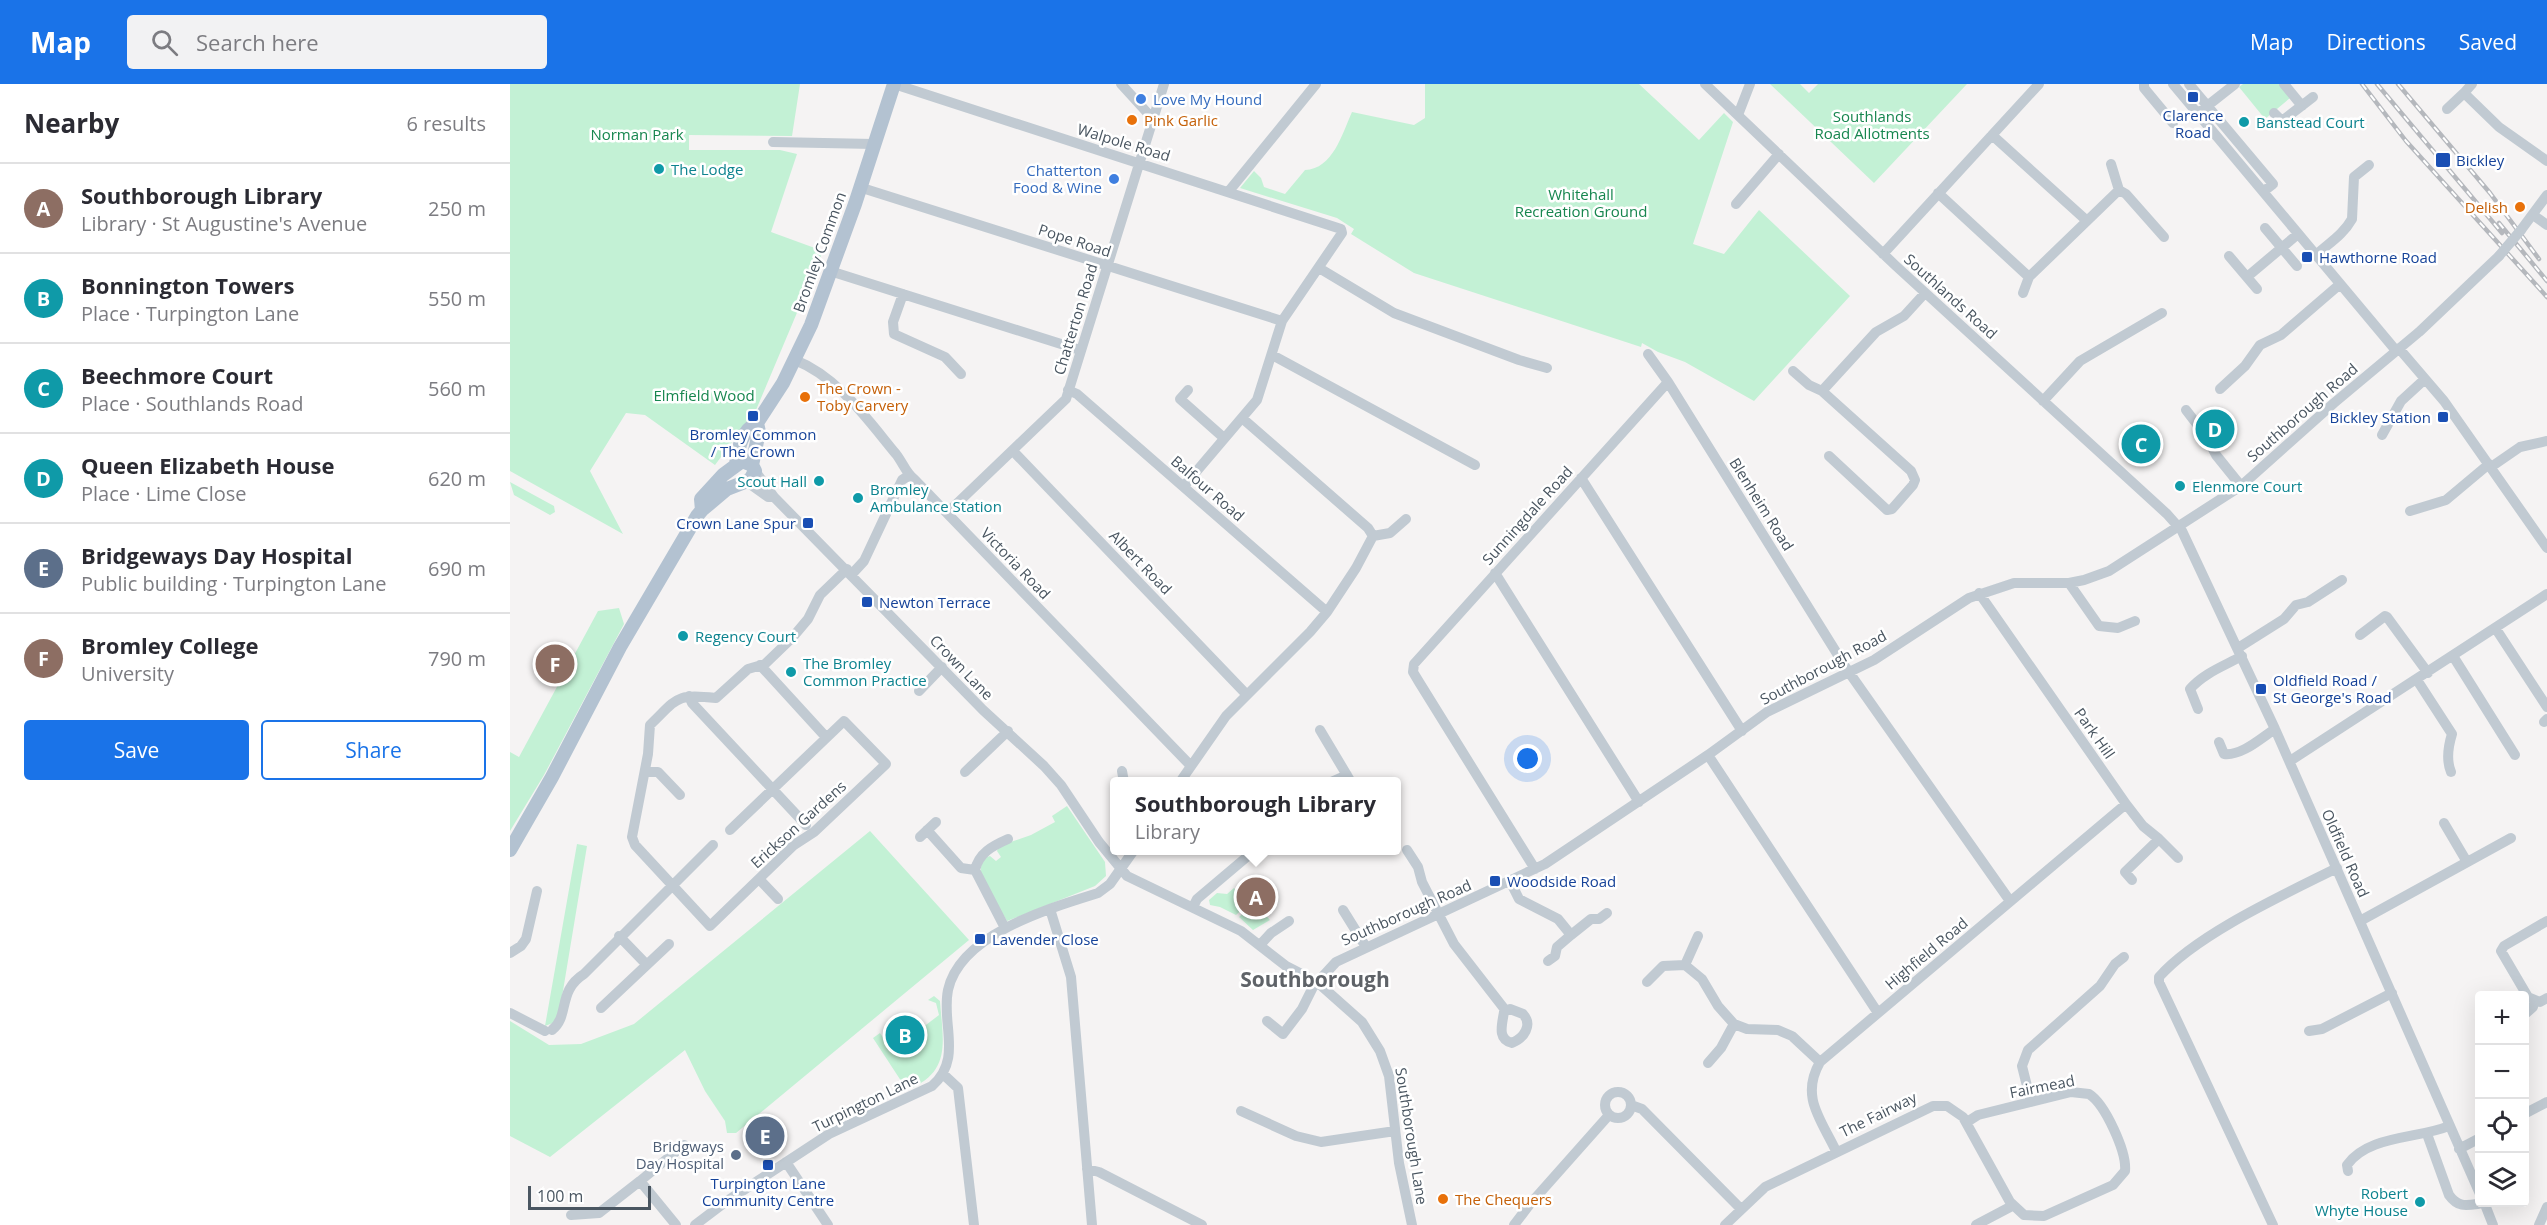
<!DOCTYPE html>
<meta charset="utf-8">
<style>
body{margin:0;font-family:"Open Sans",sans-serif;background:#f2f2f3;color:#2b2b33}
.controls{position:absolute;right:18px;bottom:18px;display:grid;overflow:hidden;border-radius:6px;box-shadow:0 6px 24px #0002}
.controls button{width:54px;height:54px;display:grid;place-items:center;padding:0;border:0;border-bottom:2px solid #e1e1e2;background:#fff;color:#2b2b33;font:30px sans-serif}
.scale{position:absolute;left:18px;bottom:15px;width:123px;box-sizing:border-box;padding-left:6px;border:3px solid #4a5661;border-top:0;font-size:16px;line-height:21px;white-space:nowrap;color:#4a5661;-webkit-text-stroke:4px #fff;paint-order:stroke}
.you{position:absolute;left:1018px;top:675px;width:21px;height:21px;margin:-15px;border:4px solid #fff;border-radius:50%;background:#1a73e8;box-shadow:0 0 0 9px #1a73e833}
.badge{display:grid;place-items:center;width:39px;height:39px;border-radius:50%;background:#1a73e8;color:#fff;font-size:20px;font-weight:700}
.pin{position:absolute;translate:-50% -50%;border:3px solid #fff;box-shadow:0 2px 6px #0006}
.popup{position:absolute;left:600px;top:693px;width:291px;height:78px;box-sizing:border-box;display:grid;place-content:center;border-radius:6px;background:#fff;filter:drop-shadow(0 2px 4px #0005);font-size:20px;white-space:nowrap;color:#7c7c81}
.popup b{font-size:22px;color:#2b2b33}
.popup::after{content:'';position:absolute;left:50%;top:100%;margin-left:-12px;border:12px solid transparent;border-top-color:#fff}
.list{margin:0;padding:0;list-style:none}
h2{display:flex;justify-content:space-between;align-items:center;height:78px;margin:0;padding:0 24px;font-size:26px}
h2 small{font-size:20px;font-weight:400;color:#7c7c81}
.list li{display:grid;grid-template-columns:39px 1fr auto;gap:18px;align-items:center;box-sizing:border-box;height:90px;padding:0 24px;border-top:2px solid #e1e1e2}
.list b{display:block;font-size:22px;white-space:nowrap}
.list p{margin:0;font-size:20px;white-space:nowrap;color:#7c7c81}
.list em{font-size:20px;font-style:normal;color:#7c7c81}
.actions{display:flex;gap:12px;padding:18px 24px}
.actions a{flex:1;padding:14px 0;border:2px solid #1a73e8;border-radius:6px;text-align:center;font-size:21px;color:#1a73e8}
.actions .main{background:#1a73e8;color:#fff}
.icon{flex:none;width:33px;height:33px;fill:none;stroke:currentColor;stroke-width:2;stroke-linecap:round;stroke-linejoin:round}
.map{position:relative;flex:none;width:2037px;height:1141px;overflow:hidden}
header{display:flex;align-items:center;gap:36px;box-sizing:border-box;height:84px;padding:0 30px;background:#1a73e8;color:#fff}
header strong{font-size:28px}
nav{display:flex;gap:33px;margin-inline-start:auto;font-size:21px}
.search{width:420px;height:54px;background:#f2f2f3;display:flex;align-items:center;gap:15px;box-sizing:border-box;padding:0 21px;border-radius:6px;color:#7c7c81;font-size:22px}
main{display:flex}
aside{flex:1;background:#fff}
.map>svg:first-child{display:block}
.green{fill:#c3f1d5}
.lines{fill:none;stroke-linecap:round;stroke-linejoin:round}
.minor{stroke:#c1cad2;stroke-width:10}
.major{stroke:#b3c2d1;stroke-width:14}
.rail-casing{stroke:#b5b8bd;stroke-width:4.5}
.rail{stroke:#fff;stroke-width:2;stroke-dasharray:7;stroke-linecap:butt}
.minor-bridge{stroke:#c1cad2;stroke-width:10}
.transit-dot{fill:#1a4fb4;stroke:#fff;stroke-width:2}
.shop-dot{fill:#3f7fe0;stroke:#fff;stroke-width:2}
.food-dot{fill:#e8710a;stroke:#fff;stroke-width:2}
.culture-dot{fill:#0f9aa8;stroke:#fff;stroke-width:2}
.service-dot{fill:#5c6f8a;stroke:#fff;stroke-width:2}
.labels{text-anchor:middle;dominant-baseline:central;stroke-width:5;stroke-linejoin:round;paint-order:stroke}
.shop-label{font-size:15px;fill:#366cbe;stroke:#fff;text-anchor:start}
.transit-label{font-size:15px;fill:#164399;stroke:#fff;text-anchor:start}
.park-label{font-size:15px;fill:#17864f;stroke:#fff}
.food-label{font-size:15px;fill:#c56008;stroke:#fff;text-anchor:start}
.culture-label{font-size:15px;fill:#0d838f;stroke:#fff;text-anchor:start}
.street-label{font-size:15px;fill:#4a5661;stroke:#fff}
.service-label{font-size:15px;fill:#4e5e75;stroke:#fff;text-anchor:end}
.district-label{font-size:21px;font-weight:bold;fill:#5f6368;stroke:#fff}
</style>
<header>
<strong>Map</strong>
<div class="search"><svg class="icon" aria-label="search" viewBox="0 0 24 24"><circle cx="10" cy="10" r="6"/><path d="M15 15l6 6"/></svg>Search here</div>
<nav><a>Map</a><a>Directions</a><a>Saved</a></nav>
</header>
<main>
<aside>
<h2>Nearby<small>6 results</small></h2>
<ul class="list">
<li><span class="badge" style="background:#8d6e63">A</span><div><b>Southborough Library</b><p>Library · St Augustine's Avenue</p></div><em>250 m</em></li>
<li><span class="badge" style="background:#0f9aa8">B</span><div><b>Bonnington Towers</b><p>Place · Turpington Lane</p></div><em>550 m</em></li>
<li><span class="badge" style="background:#0f9aa8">C</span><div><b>Beechmore Court</b><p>Place · Southlands Road</p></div><em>560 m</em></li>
<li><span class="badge" style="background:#0f9aa8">D</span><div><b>Queen Elizabeth House</b><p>Place · Lime Close</p></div><em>620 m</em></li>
<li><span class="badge" style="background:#5c6f8a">E</span><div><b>Bridgeways Day Hospital</b><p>Public building · Turpington Lane</p></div><em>690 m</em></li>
<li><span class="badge" style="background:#8d6e63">F</span><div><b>Bromley College</b><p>University</p></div><em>790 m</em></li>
</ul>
<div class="actions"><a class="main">Save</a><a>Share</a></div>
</aside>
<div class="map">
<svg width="2037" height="1141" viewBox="0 0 2037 1141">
<rect width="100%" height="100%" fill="#f5f3f3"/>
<path class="green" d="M0,0H290L282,52L179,51V66H270L287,70L261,148L313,167L246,326L205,381L135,331L116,329L80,387L113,450L0,387Z
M915,0H1129L1189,56L1214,29L1223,38L1183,160L1214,170L1249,126L1340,212L1244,317L1175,278L1148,268L1132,259L1131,263L904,189L841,150L844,145L827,134L730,104L744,87L751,94L754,103L775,110L795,86C823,85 832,50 842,28L904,41L915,34Z
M1260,0H1290L1299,9L1308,0H1457L1364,99Z
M1733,0H1769L1780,14L1755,35L1729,3Z
M0,398L44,422L45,428L40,431L4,411Z
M109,524L114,540L34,691L0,747V668L9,673L88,527Z
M557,722L595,778L596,792L585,802L497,837L470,792L472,775L480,772L486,777L491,773L487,767L489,762L521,751L545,738L542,732Z
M360,747L459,856L226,1049H217L215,1037L195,1007L175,966L40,1073L0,1052V937L39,961L71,960L124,940Z
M67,760L77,762L48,937L35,942Z
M724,804L738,820L726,831L710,823L700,821L699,816L707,809L717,810Z
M742,821L749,829L752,827L760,836L743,846L729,833Z
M424,912L430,917C433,958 442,988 397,1006L363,954L370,949L384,971L415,950L412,944L429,931L426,919L418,916Z"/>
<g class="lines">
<path class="minor" d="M384,0L831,145L832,149L772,237L747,316L674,402
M611,0L643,35
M1195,0L1386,182L1657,430L1672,447L1765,645L1970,1110
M1634,0V4L1663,39
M1663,0L1883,263L1892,268L1934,317L2037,464
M1679,0L1763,100L1754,107
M1774,0L1792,22
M1962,0L1954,9L1989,43L2037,77
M1937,25L1954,9
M1692,26L1725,0
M1764,29L1772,37L1803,13
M1228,31L1240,0
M1482,51L1576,136
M263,58L364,60
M1601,80L1609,106
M349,103L772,237
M719,107L806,0
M1428,109L1519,193
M1226,120L1269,70
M2023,131L2037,141
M1755,144L1787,182
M2011,146L2037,111
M1373,170L1529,0
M1806,171C1819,159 1833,151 1842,135L1844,93L1859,81
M1719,172L1747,205
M809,184L884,229L1009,276L1037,284
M320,187L570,266
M1737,193L1788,150
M1513,209L1519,193L1609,106L1616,110L1654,153
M393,210L383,238L384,250L435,273L451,290
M1138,270L1158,298L1336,584L1500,817
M762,271L965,381
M285,276C328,293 357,335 386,370C393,379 396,389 404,395L681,682
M1283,287L1299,301L1312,307
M1710,305L1735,282L1750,261L1771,251L1829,201
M558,306L567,310L817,528
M678,306L670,315L714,354
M1533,317L1570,277L1652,229
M1676,326L1696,352L1706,371L1731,402
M732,334L858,444L863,452
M1872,351L1891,317L1915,295
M503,367L737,611
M1319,372L1377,426L1382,425L1403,401L1405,396L1401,387L1312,307L1366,248L1394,232L1415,209
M1981,383L2010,363L2037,357
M245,387L264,413L473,626L534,682L551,701L589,758L617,792L731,847L776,882L807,898L852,938L870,967L879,992L889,1079L902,1141
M1071,394L1232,647
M237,398L258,413H264
M1900,427L1936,416L1979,380
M437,429L556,315L654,0
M863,452L880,449L896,435
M985,489L1129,718
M342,490L354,477L392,396L398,392
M1559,499L1589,542L1608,544L1625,537
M1469,509L1616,720L1633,742L1649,755L1615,788L1622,796
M1986,545L2037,623
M1850,551L1875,532L1877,533L1918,589
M1728,564L1774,535L1786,521L1798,518L1832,496
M1943,572L2005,671
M250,581L315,652
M1907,596L1942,650C1938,663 1936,676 1941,688
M409,607L432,583
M179,612L182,619L296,741
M1688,625L1680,605C1694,589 1714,582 1732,572
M2034,638L2037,635
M810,646L841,698
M1709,658L1714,670C1732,672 1751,654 1765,645
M1198,671L1368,929
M1780,677L2037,510
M612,687L614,698
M135,688H148L170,711
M455,688L498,647
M670,698L716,632L800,548L817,528L846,484L863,452
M821,698L837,691
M1934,739L1957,778
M220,746L334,637L376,680L304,748L284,761L200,842L125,761L122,753L138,670L140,641C169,613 165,610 206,614L238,585L255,580L282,554L298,535L310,511L337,485
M417,746L451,784L465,786
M410,753L426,738
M1649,755L1668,774
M897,766L908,783L912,798L944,860L996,927
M1025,785L909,598L903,588L904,580L1158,298
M249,795L268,815
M1000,797L1009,815L1048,835L1061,851L1081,835H1089L1097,829
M683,823L687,815L745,766
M540,825L561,893L582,1141
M833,826L856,863
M1850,837L2001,754
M2037,837L1994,862L1991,867L2018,913L2030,918L2037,914
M495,844L465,786C469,769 482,762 498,755
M109,852L137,881
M750,861L761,849L779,837
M0,869L11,862L16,855L27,807
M1038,877L1045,872L1047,863L1061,851
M1175,881L1188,852
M1137,898L1153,882L1175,881L1192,895L1208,922L1224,940L1237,945L1268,946L1282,952L1310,978
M91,924L159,860
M1000,925L1013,930C1023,941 1014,954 1002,959C987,955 992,941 994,928Z
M0,929L35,947
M2014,931L2023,923L2024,917
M757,937L773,950L792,925L803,903L826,878L1035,780L1198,671L1257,628L1364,576L1459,514L1504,499H1559L1574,496L1599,487L1731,402L1824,319L1909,248L1989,172
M42,946C60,932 47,907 74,890L203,761
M1799,947L1812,945L1882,909
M1198,979L1211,964L1224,940
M433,990L448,1004L464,1141
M1095 1021a13 13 0 1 1 26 0a13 13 0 1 1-26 0Z
M1521,1018L1512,982L1518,966L1590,902L1605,880L1614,873
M1121,1021L1132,1025L1230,1124
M731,1027L786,1052L811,1058L885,1047
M2014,1030L2037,1018
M1917,1050L1939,1111C1949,1125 1958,1121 1974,1119
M1949,1065L1970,1054
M1326,1067C1311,1035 1290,1013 1310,978L1616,720
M276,1078L318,1141
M577,1085L589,1088L692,1141
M1838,1087L1837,1081C1858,1051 1908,1055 1939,1042
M130,1097L174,1061
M1974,1118L1983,1141
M61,1131L89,1129L130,1097L166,1141
M185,1141L214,1119L319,1050L422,1002C453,975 431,940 438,906C450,850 540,824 588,809L600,800L624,766
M1004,1141L1020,1120L1099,1031
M1215,1141L1255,1103L1423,1022H1437L1453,1033L1500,1118L1514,1131L1534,1132L1603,1101L1615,1087C1617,1068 1595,1020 1579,1010L1561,1008L1468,1031L1457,1038
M1466,1141L1502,1122
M1763,1141L1649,898V893C1687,850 1775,810 1827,784
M2029,1141L2037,1123"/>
<path class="major" d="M226,380C228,364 232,346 247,339L273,299L301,241L345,120L384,0
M242,381L249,348L247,339
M0,766L42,693L110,563L187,432L192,426L217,405L240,396L245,387L242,381L232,377L213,391L191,415L192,426"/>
<defs>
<path id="rail" d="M1852,0L1896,57L2037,213
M1867,0L1992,149
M1888,0L1980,109L2029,175
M1989,139L2037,197"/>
</defs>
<use href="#rail" class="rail-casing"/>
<use href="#rail" class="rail"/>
<path class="minor-bridge" d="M1989,172L2011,146"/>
</g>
<g class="transit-dot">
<rect x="1677" y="7" width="12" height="12" rx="3"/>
<rect x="1925" y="68" width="16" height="16" rx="3"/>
<rect x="1791" y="167" width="12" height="12" rx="3"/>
<rect x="237" y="326" width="12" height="12" rx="3"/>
<rect x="1927" y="327" width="12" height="12" rx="3"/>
<rect x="292" y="433" width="12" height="12" rx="3"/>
<rect x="351" y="512" width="12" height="12" rx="3"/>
<rect x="1745" y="599" width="12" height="12" rx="3"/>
<rect x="979" y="791" width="12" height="12" rx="3"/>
<rect x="464" y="849" width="12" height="12" rx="3"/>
<rect x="252" y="1075" width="12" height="12" rx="3"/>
</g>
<g class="shop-dot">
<circle cx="631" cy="15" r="6"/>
<circle cx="604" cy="95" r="6"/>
</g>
<g class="food-dot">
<circle cx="622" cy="36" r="6"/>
<circle cx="2010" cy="123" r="6"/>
<circle cx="295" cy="313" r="6"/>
<circle cx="933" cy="1115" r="6"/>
</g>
<g class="culture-dot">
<circle cx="1734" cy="38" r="6"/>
<circle cx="149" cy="85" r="6"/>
<circle cx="309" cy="397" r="6"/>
<circle cx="1670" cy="402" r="6"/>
<circle cx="348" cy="414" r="6"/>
<circle cx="173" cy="552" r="6"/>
<circle cx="281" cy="588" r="6"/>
<circle cx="1910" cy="1118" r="6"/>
</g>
<circle class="service-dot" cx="226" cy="1071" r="6"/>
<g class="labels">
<g class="shop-label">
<text x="643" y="15">Love My Hound</text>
<text x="592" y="86" text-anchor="end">Chatterton<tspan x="592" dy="17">Food &amp; Wine</tspan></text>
</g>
<g class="transit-label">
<text x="1683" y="31" text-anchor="middle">Clarence<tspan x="1683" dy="17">Road</tspan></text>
<text x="1946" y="76">Bickley</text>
<text x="1809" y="173">Hawthorne Road</text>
<text x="1921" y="333" text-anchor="end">Bickley Station</text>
<text x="243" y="350" text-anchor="middle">Bromley Common<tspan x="243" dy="17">/ The Crown</tspan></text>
<text x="286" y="439" text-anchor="end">Crown Lane Spur</text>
<text x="369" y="518">Newton Terrace</text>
<text x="1763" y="596">Oldfield Road /<tspan x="1763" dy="17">St George's Road</tspan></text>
<text x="997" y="797">Woodside Road</text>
<text x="482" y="855">Lavender Close</text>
<text x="258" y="1099" text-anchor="middle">Turpington Lane<tspan x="258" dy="17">Community Centre</tspan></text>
</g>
<g class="park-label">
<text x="1362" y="32">Southlands<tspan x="1362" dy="17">Road Allotments</tspan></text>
<text x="127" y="50">Norman Park</text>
<text x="1071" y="110">Whitehall<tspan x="1071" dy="17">Recreation Ground</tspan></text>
<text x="194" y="311">Elmfield Wood</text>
</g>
<g class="food-label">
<text x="634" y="36">Pink Garlic</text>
<text x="1998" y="123" text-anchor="end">Delish</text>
<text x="307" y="304">The Crown -<tspan x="307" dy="17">Toby Carvery</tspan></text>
<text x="945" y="1115">The Chequers</text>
</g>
<g class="culture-label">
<text x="1746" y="38">Banstead Court</text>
<text x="161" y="85">The Lodge</text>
<text x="297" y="397" text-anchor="end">Scout Hall</text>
<text x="1682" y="402">Elenmore Court</text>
<text x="360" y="405">Bromley<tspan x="360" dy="17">Ambulance Station</tspan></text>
<text x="185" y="552">Regency Court</text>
<text x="293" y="579">The Bromley<tspan x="293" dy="17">Common Practice</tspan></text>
<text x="1898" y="1109" text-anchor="end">Robert<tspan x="1898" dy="17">Whyte House</tspan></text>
</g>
<g class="street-label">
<text transform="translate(614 58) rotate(17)">Walpole Road</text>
<text transform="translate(565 156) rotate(18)">Pope Road</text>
<text transform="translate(309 168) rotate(-70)">Bromley Common</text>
<text transform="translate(1441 212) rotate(42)">Southlands Road</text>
<text transform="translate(565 235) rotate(-73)">Chatterton Road</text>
<text transform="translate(1792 328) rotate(-41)">Southborough Road</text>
<text transform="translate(698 404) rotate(41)">Balfour Road</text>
<text transform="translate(1252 420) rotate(58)">Blenheim Road</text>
<text transform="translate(1017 431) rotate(-48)">Sunningdale Road</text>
<text transform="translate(631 478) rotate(46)">Albert Road</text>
<text transform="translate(506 479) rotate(46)">Victoria Road</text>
<text transform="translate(452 583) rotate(46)">Crown Lane</text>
<text transform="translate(1313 583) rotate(-28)">Southborough Road</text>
<text transform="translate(1585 649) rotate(55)">Park Hill</text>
<text transform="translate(288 740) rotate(-42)">Erickson Gardens</text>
<text transform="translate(1836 769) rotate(66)">Oldfield Road</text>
<text transform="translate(896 828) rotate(-24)">Southborough Road</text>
<text transform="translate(1416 869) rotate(-40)">Highfield Road</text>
<text transform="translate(1532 1002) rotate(-11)">Fairmead</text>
<text transform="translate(355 1018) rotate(-26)">Turpington Lane</text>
<text transform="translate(1368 1030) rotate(-26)">The Fairway</text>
<text transform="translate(902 1052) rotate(81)">Southborough Lane</text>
</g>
<g class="service-label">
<text x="214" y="1062">Bridgways<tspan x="214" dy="17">Day Hospital</tspan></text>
</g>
<g class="district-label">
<text x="805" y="895">Southborough</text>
</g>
</g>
</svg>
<div class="controls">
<button>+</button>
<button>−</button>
<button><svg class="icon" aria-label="locate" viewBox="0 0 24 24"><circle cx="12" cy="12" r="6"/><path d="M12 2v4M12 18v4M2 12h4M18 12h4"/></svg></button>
<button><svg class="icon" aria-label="layers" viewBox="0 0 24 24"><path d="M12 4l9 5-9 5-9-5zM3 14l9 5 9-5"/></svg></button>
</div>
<div class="scale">100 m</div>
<div class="you"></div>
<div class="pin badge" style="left:746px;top:813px;background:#8d6e63">A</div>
<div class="popup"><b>Southborough Library</b>Library</div>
<div class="pin badge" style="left:395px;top:951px;background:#0f9aa8">B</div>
<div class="pin badge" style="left:1631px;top:360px;background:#0f9aa8">C</div>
<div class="pin badge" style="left:1705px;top:345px;background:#0f9aa8">D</div>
<div class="pin badge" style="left:255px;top:1052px;background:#5c6f8a">E</div>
<div class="pin badge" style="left:45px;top:580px;background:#8d6e63">F</div>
</div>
</main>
